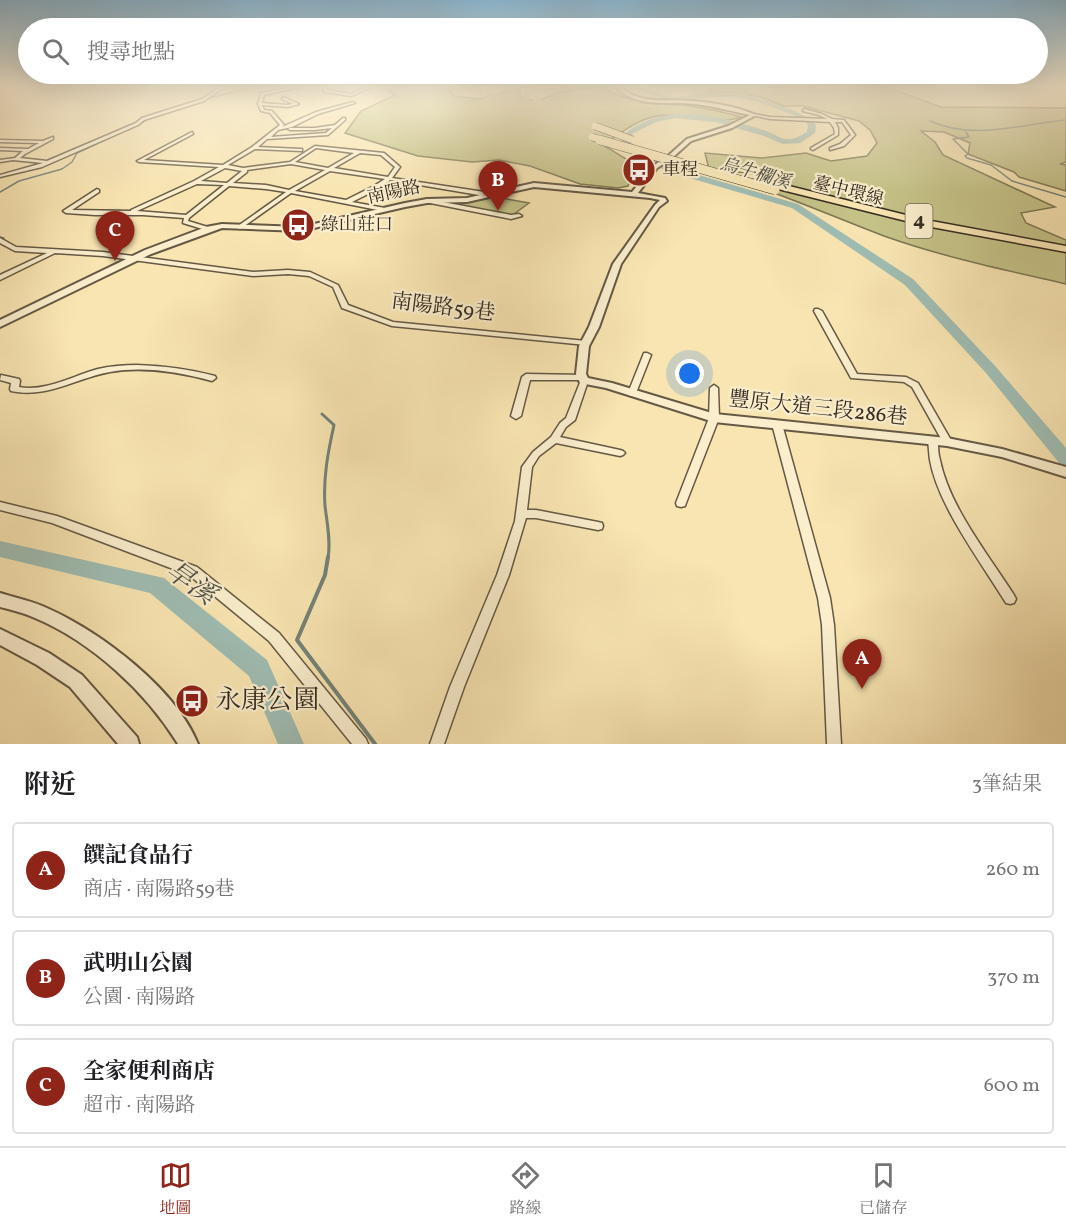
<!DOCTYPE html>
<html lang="zh-TW">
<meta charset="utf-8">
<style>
body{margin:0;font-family:Vollkorn,"Noto Serif TC",serif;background:#f2f2f2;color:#202124}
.you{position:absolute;left:690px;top:374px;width:21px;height:21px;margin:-15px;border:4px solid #fff;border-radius:50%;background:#1a73e8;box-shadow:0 0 0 9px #1a73e833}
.badge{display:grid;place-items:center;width:39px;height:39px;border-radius:50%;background:#8f2418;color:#fff;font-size:20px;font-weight:700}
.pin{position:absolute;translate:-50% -50px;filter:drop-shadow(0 2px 3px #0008)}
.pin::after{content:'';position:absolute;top:32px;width:21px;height:18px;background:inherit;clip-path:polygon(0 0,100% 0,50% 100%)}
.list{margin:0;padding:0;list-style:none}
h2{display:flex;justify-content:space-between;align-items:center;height:78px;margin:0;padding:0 24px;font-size:26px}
h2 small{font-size:20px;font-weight:400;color:#757577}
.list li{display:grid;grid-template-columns:39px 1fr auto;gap:18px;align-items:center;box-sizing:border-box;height:96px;margin:0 12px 12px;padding:0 12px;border:2px solid #e0e0e0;border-radius:6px}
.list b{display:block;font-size:22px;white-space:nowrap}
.list p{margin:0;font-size:20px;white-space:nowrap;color:#757577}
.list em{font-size:20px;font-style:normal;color:#757577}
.icon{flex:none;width:33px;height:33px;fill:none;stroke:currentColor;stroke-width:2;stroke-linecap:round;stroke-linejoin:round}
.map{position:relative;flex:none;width:1066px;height:744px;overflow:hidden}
.search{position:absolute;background:#fff;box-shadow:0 6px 24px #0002;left:18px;right:18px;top:18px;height:66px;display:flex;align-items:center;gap:15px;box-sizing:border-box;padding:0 21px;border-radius:33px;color:#757577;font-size:22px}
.sheet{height:402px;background:#fff}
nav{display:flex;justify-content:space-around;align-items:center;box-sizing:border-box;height:84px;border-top:2px solid #e0e0e0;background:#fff;font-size:16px;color:#757577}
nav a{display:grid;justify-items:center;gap:3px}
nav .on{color:#8f2418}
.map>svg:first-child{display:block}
.green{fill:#c5c287;stroke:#7c7654;stroke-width:1.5}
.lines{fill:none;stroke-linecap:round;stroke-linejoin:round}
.stream-far2{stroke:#748279;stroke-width:1.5}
.stream-far1{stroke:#748279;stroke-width:3}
.stream{stroke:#748279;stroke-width:4}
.river{fill:#9fbdb3;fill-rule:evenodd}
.motorway-tunnel{stroke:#d1c095;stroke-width:7;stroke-dasharray:7 4;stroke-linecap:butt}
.minor-casing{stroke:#655945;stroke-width:3}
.tertiary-casing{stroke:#655945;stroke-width:4}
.motorway-casing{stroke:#342a21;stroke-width:3}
.minor{fill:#faeecd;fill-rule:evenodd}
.tertiary{fill:#faeecd;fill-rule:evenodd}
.motorway{fill:#f8e5b2;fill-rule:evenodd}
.motorway-bridge-far1-casing{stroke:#342a21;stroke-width:8;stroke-linecap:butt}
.motorway-bridge-casing{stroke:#342a21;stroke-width:10;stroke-linecap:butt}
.motorway-bridge-far1{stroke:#f8e5b2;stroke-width:7}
.motorway-bridge{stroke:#f8e5b2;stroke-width:9}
.labels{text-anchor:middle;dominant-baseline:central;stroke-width:4.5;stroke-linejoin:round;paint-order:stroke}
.far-poi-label{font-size:18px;fill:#342a21;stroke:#faeecd;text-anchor:start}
.far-water-label{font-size:18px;font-style:italic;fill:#4f4f46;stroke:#faeecd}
.far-street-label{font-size:18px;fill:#342a21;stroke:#faeecd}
.shield{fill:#faeecd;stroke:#6f6555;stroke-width:1.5}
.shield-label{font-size:20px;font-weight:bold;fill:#342a21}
.street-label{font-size:21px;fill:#342a21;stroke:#faeecd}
.near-poi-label{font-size:26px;fill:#342a21;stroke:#faeecd;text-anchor:start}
.near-water-label{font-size:27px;font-style:italic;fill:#4f4f46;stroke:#faeecd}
</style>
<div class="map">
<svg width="1066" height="744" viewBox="0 0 1066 744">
<rect width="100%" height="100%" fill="#f8e5b2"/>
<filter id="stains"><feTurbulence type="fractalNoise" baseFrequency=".00333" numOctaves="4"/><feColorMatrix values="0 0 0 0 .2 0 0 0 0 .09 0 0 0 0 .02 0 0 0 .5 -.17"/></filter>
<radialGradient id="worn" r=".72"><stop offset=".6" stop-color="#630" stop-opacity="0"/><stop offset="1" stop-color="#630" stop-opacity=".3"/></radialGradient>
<path class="green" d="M393,86H447L454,96L479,99L518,89L520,91V97C539,104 540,99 557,93C571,89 587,88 601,87C628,103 648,101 677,104C698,107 721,111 741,117C718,126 683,111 657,116C638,119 619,134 603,145L636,165L628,186L618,188L580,184L530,166L499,160L472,162L418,156L345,133L361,111L395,95L388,91Z
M712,86H883L941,107L1066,108V162L1060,164L1066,165V191L1019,177L1014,172L968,154L970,143L944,132L921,131L935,142L943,155L1055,207L1021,213L1026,223L1066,240V284C1005,270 943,257 884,236C829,215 777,192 721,174L757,180L755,174L709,169L705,153L761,158L806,153L831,161L867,156L877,143L870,130L859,121L803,106H783L761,97L732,92H708Z
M490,196L529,203L510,217L448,206L451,202Z"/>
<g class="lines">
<path class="stream-far2" d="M205,99L258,86
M930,121C975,141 1020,124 1066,120
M128,130L152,117
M966,132L969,137L953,139L968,154L965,156L967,158L991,165L1012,181L1066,197
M0,192L19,181L62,169L72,162L77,153L122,132
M0,237L4,238L0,240"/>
<path class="stream-far1" d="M322,414L334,425C328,452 323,478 325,506C327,523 331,541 328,558"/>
<path class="stream" d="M328,557L325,575L297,640L375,744"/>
<path class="river" d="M634,86C648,86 660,97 674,97C686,97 699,93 711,92C737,91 799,106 816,125L815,133L800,143L783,144L764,136L715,122L675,118L656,122L632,134L630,141L637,150L675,168L798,204L913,279L996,367L1066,448V466L1060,464L986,373L905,285L792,208L669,172L631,154L622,141C626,130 632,128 642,123C679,104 732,119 769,132C775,134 780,139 786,139C794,140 800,136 807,132L808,125L802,118C782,112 760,100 739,98C700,93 669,110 634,86Z
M0,541L164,578L267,660L304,744H278L249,676L150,593L0,557Z"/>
<path class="motorway-tunnel" d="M467,86L519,110L592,137
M503,86L595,126"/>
<defs>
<path id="minor" d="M222,86H226L204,101L144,120L138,125L42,167L0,177V175L43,163L13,160L0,162V160L15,158L23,151L0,150V148L28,149L39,143L0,142V140L43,141L53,137V139L25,154L20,158L47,161L136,123L142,118L202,99Z
M296,86H304L264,95L262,103L288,105L293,104L282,99L283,97L299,104L288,107L262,105L264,110L272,111L284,125L282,127L316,112L353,102L355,103L318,114L292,127L278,130L271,137L326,133L332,128L315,130H290L288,129L290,128H315L335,125L343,118H345V120L328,135L267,139L258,147L300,149H302V151L255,149L228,165L243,168L290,162L315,146L384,153L400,167L392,178L491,193L494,195L491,197L390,180L378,189L352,202L385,208V210L383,211L291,193L240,229L238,228V226L286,192L266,189L229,186L189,218L188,221L211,228L212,229L209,231L183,223L184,218L143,215H95L66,213L63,211L97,189L99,190V192L72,210L131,211V210L194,181L219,167L139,162L137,161L192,132L193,134L144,160L223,165L252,147L280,125L270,113L261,111L258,104L261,93ZM316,148L354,153L328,168L295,162ZM360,153L381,155L395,167L388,177L334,168ZM291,164L325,170L289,190L266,185L233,183L247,172V170ZM225,168L242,171L227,183L201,181ZM330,171L385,179L374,186L346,200L295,191ZM197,184L224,185L186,215L137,211Z
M322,86H326L327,90L351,94L369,86H374L351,96L324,92Z
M804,109L822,114L832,119L844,120L855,135L844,146L830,150V148L840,144L851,135L842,122H835L838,128V135L813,150L811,149V148L835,134L834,128L830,122L770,119L752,115L754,114L770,117L827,119L819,115L803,111Z
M427,199L511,215L519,214L522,216L511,219L425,202L424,201Z
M0,238L16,247L103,252L253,272L288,270L310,272L338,285L348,305L393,322L586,341L590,343L586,345L392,326L342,308L333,287L309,276L288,274L253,276L103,256L55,253L0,280V275L47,253L15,251L0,243Z
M815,309H818L822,311L857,374L906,377L918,383L952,442L950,444H944L912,387L904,382L851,378L814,311Z
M644,353H647L651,355L636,393L632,396L629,395L628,393Z
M137,365C164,366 189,369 215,376L216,378L212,381C179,372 144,366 110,372C76,378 47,399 11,391L10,389L11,383L0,380L1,375L19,379L20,381L19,387C46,392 72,376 98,369C111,366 124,365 137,365Z
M526,374L585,375L586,377L585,379L588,381L575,420L566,427L560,437L620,450L623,451L625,453L623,455L620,456L556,443L539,456L532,467L527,510H536L598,522L602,523L603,526L602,529L598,530L536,518H526L509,575L464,687L444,744H430L450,687L497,575L515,521L522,467L533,452L551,437L560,423L566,418L581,380H530L521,416L516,419L511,416L522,377Z
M714,385L718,388L719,418L686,503L685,506L681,507L677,506L676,503L709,418L710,388Z
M777,421L780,422L782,424L830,598L834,625L841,744H827L822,625L818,598L772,424L774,422Z
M933,438L936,439L938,441C938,447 938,454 940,460C949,506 989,556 1014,595L1016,599L1014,603L1010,604L1006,603C981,562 938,506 930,460C929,454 929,447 928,441L930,439Z
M0,502L57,516L197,567L279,633L366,739L368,744H352L269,641L189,575L52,523L0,510Z"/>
<path id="tertiary" d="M615,86H620C639,106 667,98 692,101C712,102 738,107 756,115L732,128L691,141L672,158L657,168L638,193L665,198L667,201L659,207L621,264L599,327L589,346L586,374L588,378L612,383L715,414L947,438L1002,449L1066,467V477L1002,457L947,446L714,422L606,388L580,383L576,374L579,346L589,327L613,264L655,205L660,200L650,198L534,187L467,202L427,203L405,207L301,231L222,228L151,254L0,327V320L145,250L206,227L222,224L301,227L405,203L427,199L467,198L534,183L632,192L653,166L668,156L687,139L728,126L750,115C731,111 713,106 695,104C667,101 636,109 615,86Z
M0,593C16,598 33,601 49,609C102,633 176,689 198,744H178C146,692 92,642 35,618C24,613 12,610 0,607Z
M0,629L49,653L82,675L137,737L139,744H118L70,687L37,665L0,645Z"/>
<path id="motorway" d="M773,182L926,220L1066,246V252L926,226L770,187V183Z"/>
</defs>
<use href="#minor" class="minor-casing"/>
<use href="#tertiary" class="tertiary-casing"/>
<use href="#motorway" class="motorway-casing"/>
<use href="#minor" class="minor"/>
<use href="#tertiary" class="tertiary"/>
<use href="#motorway" class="motorway"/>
<defs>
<path id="motorway-bridge-far1" d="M595,126L633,140
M592,137L605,141"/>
<path id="motorway-bridge" d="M600,140L775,190"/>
</defs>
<use href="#motorway-bridge-far1" class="motorway-bridge-far1-casing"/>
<use href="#motorway-bridge" class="motorway-bridge-casing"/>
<use href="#motorway-bridge-far1" class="motorway-bridge-far1"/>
<use href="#motorway-bridge" class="motorway-bridge"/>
</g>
<linearGradient id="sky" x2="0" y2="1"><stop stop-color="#8bb8d3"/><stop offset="0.45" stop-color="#fcf3dc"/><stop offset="1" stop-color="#fcf3dc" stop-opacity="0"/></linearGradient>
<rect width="1066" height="190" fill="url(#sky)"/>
<defs>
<symbol id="bus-disc" viewBox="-11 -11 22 22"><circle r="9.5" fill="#8f2418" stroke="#faeecd"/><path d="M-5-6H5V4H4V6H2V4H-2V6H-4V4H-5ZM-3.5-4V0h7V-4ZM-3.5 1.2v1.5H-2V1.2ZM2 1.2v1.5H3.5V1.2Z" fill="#fff"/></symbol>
</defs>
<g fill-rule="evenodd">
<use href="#bus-disc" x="620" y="151" width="38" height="38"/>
<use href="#bus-disc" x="279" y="206" width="38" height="38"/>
<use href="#bus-disc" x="173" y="682" width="38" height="38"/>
</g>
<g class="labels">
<g class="far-poi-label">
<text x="662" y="170">車程</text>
<text x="321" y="225">綠山莊口</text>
</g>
<g class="far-water-label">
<text transform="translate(755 174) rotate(16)">烏牛欄溪</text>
</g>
<g class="far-street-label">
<text transform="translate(848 192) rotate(14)">臺中環線</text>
<text transform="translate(394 193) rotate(-12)">南陽路</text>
</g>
<rect class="shield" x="905.5" y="204" width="27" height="34" rx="4.5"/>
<g class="shield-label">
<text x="919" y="221">4</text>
</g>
<g class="street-label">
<text transform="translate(443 308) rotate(7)">南陽路59巷</text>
<text transform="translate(818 409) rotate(6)">豐原大道三段286巷</text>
</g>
<g class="near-poi-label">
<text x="215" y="701">永康公園</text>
</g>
<g class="near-water-label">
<text transform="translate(190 584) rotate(35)">旱溪</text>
</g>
</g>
<rect width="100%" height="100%" filter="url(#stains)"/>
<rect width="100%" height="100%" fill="url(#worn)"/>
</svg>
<div class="you"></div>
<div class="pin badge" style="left:862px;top:689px">A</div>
<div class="pin badge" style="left:498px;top:211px">B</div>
<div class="pin badge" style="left:115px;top:261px">C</div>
<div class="search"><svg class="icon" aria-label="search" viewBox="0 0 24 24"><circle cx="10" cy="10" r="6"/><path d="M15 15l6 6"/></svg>搜尋地點</div>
</div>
<section class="sheet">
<h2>附近<small>3筆結果</small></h2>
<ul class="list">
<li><span class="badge">A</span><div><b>饌記食品行</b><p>商店 · 南陽路59巷</p></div><em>260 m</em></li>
<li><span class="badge">B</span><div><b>武明山公園</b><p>公園 · 南陽路</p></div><em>370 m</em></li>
<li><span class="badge">C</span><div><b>全家便利商店</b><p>超市 · 南陽路</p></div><em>600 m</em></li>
</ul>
</section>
<nav>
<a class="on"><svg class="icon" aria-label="map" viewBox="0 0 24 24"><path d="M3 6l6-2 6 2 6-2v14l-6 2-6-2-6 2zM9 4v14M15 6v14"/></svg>地圖</a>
<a><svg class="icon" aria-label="directions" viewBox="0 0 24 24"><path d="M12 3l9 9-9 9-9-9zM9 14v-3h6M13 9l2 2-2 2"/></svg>路線</a>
<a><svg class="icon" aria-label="saved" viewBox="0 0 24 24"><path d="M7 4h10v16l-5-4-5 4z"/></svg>已儲存</a>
</nav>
